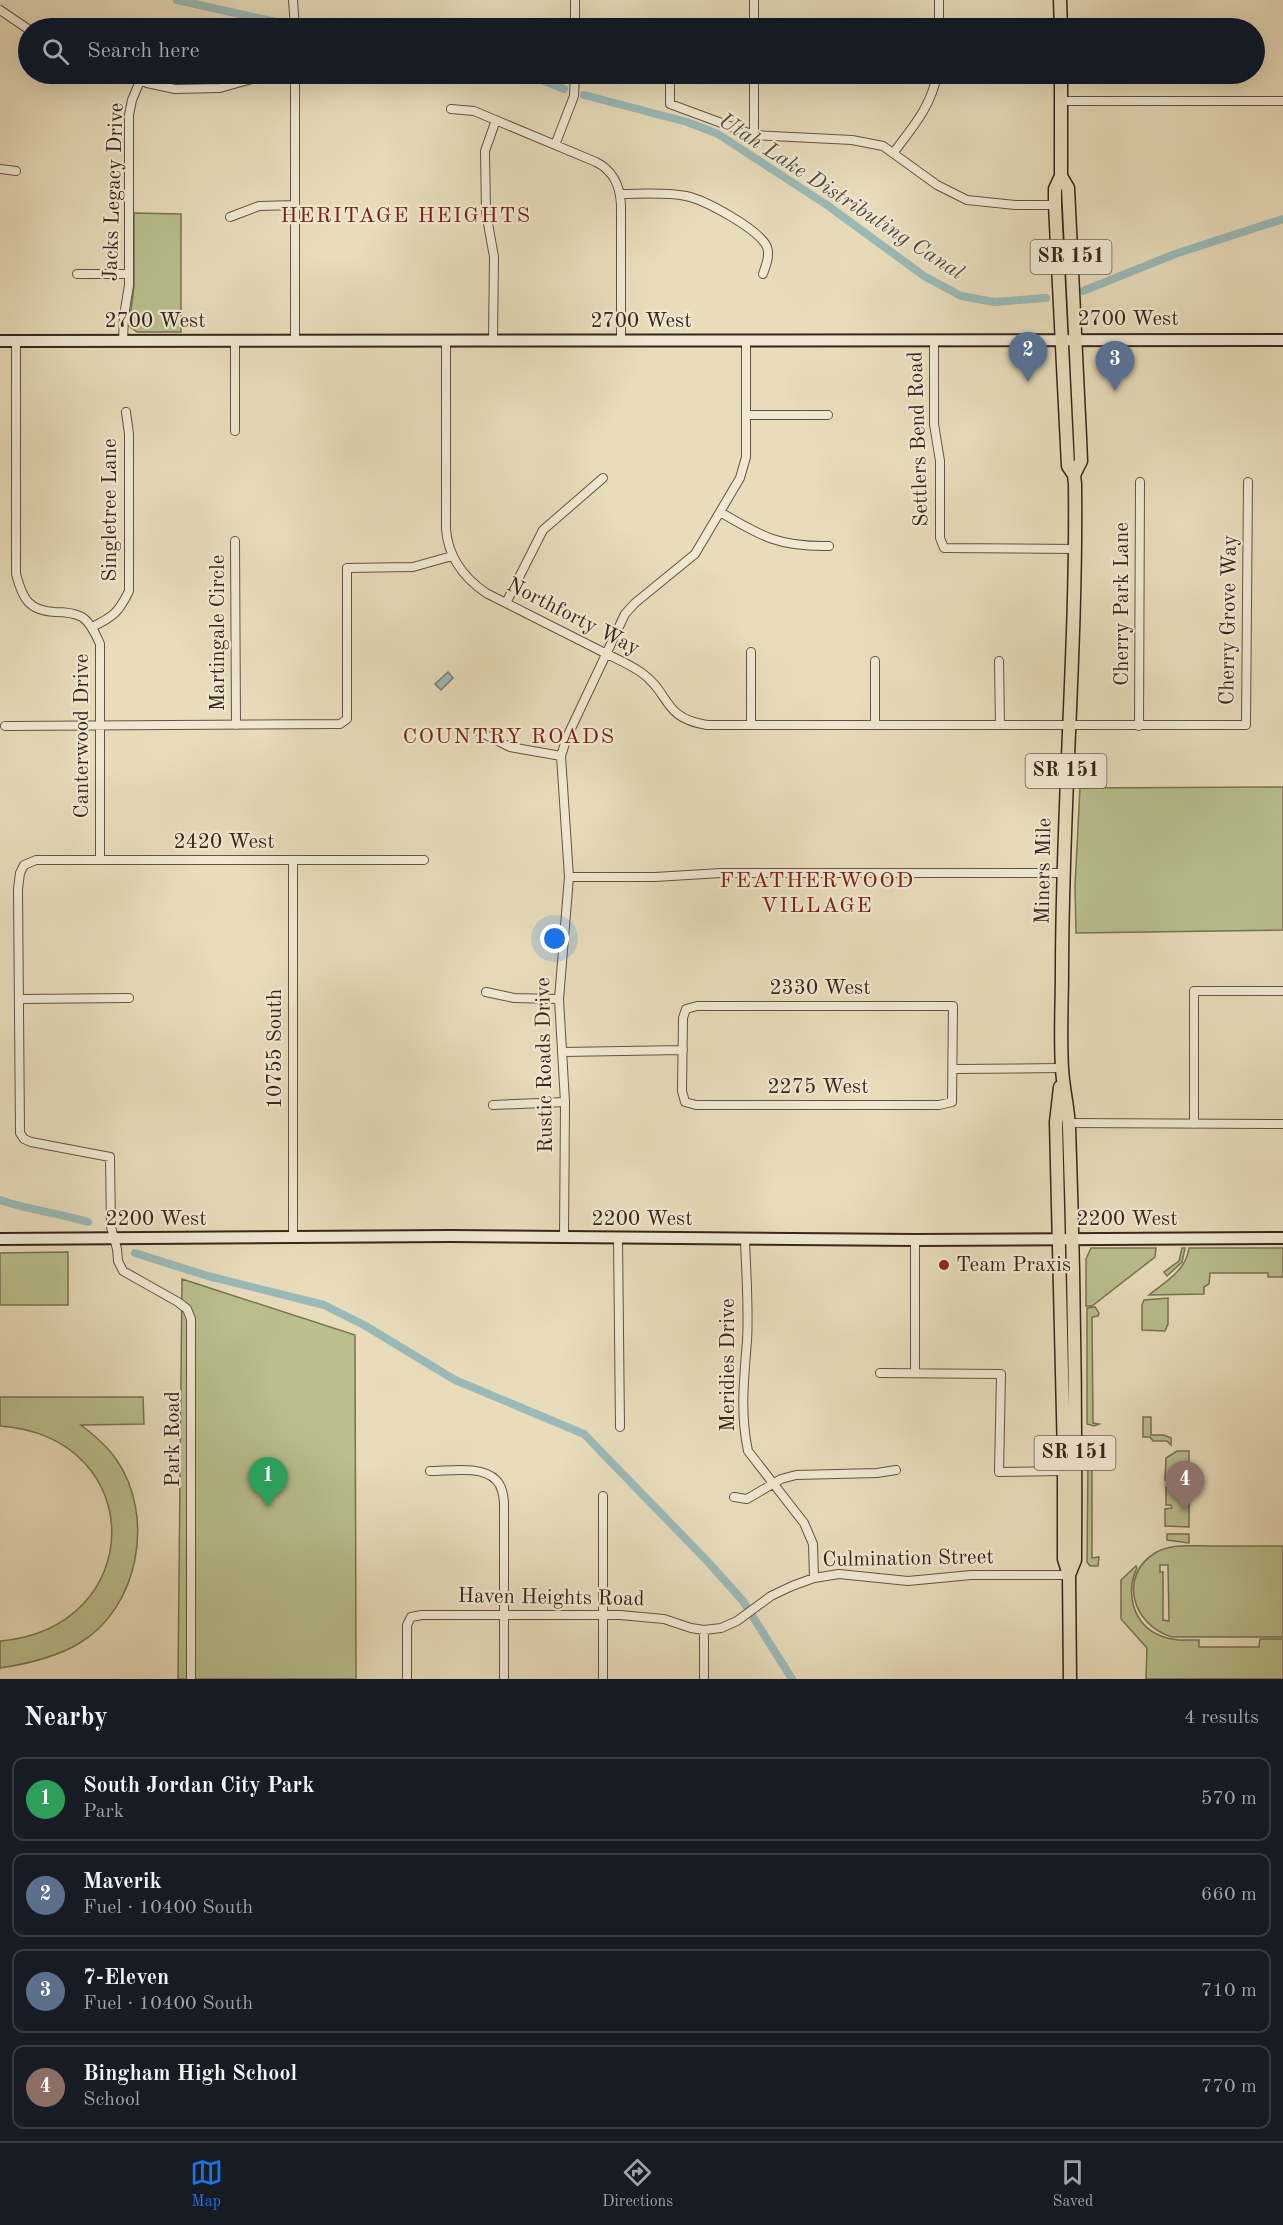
<!DOCTYPE html>
<meta charset="utf-8">
<style>
body{margin:0;font-family:"Old Standard TT",serif;background:#20242c;color:#f1f3f6}
.you{position:absolute;left:555px;top:939px;width:21px;height:21px;margin:-15px;border:4px solid #fff;border-radius:50%;background:#1a73e8;box-shadow:0 0 0 9px #1a73e833}
.badge{display:grid;place-items:center;width:39px;height:39px;border-radius:50%;background:#1a73e8;color:#fff;font-size:20px;font-weight:700}
.pin{position:absolute;translate:-50% -50px;filter:drop-shadow(0 2px 3px #0008)}
.pin::after{content:'';position:absolute;top:32px;width:21px;height:18px;background:inherit;clip-path:polygon(0 0,100% 0,50% 100%)}
.list{margin:0;padding:0;list-style:none}
h2{display:flex;justify-content:space-between;align-items:center;height:78px;margin:0;padding:0 24px;font-size:26px}
h2 small{font-size:20px;font-weight:400;color:#9ea1a6}
.list li{display:grid;grid-template-columns:39px 1fr auto;gap:18px;align-items:center;box-sizing:border-box;height:84px;margin:0 12px 12px;padding:0 12px;border:2px solid #363941;border-radius:12px}
.list b{display:block;font-size:22px;white-space:nowrap}
.list p{margin:0;font-size:20px;white-space:nowrap;color:#9ea1a6}
.list em{font-size:20px;font-style:normal;color:#9ea1a6}
.icon{flex:none;width:33px;height:33px;fill:none;stroke:currentColor;stroke-width:2;stroke-linecap:round;stroke-linejoin:round}
.map{position:relative;flex:none;width:1283px;height:1679px;overflow:hidden}
.search{position:absolute;background:#171b24;box-shadow:0 6px 24px #0002;left:18px;right:18px;top:18px;height:66px;display:flex;align-items:center;gap:15px;box-sizing:border-box;padding:0 21px;border-radius:33px;color:#9ea1a6;font-size:22px}
.sheet{height:462px;background:#171b24}
nav{display:flex;justify-content:space-around;align-items:center;box-sizing:border-box;height:84px;border-top:2px solid #363941;background:#171b24;font-size:16px;color:#9ea1a6}
nav a{display:grid;justify-items:center;gap:3px}
nav .on{color:#1a73e8}
.map>svg:first-child{display:block}
.green{fill:#b9bf8d;stroke:#787254;stroke-width:1.5;fill-rule:evenodd}
.water{fill:#99bab8;stroke:#727e79;stroke-width:1.5}
.lines{fill:none;stroke-linecap:round;stroke-linejoin:round}
.canal{stroke:#99bab8;stroke-width:8}
.street-casing{stroke:#635343;stroke-width:10}
.secondary-casing{stroke:#37251b;stroke-width:14}
.primary-casing{stroke:#37251b;stroke-width:15}
.street{stroke:#f0e8d2;stroke-width:8}
.secondary{stroke:#f0e8d2;stroke-width:10}
.primary{stroke:#e8dcba;stroke-width:12}
.poi-dot{fill:#8f2418;stroke:#f0e8d2;stroke-width:2}
.labels{text-anchor:middle;dominant-baseline:central;stroke-width:4.5;stroke-linejoin:round;paint-order:stroke}
.shield{fill:#f0e8d2;stroke:#6e6052;stroke-width:1.5}
.shield-label{font-size:20px;font-weight:bold;fill:#37251b}
.street-label{font-size:21px;fill:#37251b;stroke:#f0e8d2}
.poi-label{font-size:21px;fill:#37251b;stroke:#f0e8d2;text-anchor:start}
.water-label{font-size:22px;font-style:italic;fill:#504a42;stroke:#f0e8d2}
.neighbourhood-label{font-size:22px;letter-spacing:1.5px;fill:#7a1f14;stroke:#f0e8d2}
</style>
<div class="map">
<svg width="1283" height="1679" viewBox="0 0 1283 1679">
<rect width="100%" height="100%" fill="#e8dcba"/>
<filter id="stains"><feTurbulence type="fractalNoise" baseFrequency=".00333" numOctaves="4"/><feColorMatrix values="0 0 0 0 .2 0 0 0 0 .09 0 0 0 0 .02 0 0 0 .5 -.17"/></filter>
<radialGradient id="worn" r=".72"><stop offset=".6" stop-color="#630" stop-opacity="0"/><stop offset="1" stop-color="#630" stop-opacity=".3"/></radialGradient>
<path class="green" d="M134,213L181,214V332H137L129,326L134,286Z
M1283,787V930L1076,933L1075,886L1080,788Z
M1091,1248H1156L1155,1257L1092,1306H1086V1259Z
M1182,1248H1185L1182,1262L1167,1276L1164,1272L1179,1261Z
M1189,1248H1283V1277H1268V1273H1210L1209,1284L1204,1287V1294L1149,1295C1165,1282 1186,1271 1189,1248Z
M68,1252V1305H0V1253Z
M182,1279L355,1335L356,1679H178Z
M1168,1298V1324L1165,1331L1142,1330V1305L1144,1300Z
M1095,1307L1099,1313L1098,1316L1092,1317L1093,1423L1099,1424L1094,1426L1087,1424V1308Z
M0,1397H143L144,1424L81,1425C94,1435 107,1446 116,1459C156,1516 139,1609 78,1644C54,1658 27,1664 0,1668V1641C148,1628 150,1437 0,1426Z
M1143,1417H1151V1435H1164L1171,1438V1445L1167,1441H1153L1150,1437H1143Z
M1177,1451H1189V1481L1165,1480L1166,1458Z
M1088,1459L1098,1460L1092,1462V1558L1099,1557L1098,1566H1090L1087,1562Z
M1166,1487H1189V1527L1165,1526V1509L1172,1508L1171,1505H1166Z
M1167,1534H1189V1543L1167,1540Z
M1211,1546H1283V1637H1172C1132,1625 1118,1576 1155,1553C1171,1543 1192,1546 1211,1546ZM1160,1565H1168L1169,1621L1163,1620V1572H1160Z
M1136,1566L1137,1568C1125,1593 1133,1625 1161,1636C1173,1641 1186,1640 1199,1640V1647H1259L1260,1639H1283V1679H1146L1147,1648L1121,1619V1580Z"/>
<path class="water" d="M448,672L453,678L441,690L435,684Z"/>
<g class="lines">
<path class="canal" d="M177,0L285,24
M303,28H306
M527,74L564,89
M584,95L687,122L718,134L827,205L924,276L961,296L994,302L1046,298
M1083,291L1175,254L1283,219
M0,1200C29,1210 59,1213 88,1222
M135,1253L208,1276L324,1305L364,1325L455,1380L584,1434L709,1563L743,1601L792,1679"/>
<defs>
<path id="street" d="M293,0L295,28
M575,0V28
M939,0V28
M0,10L28,29
M754,28V0
M130,74L147,83L175,89L220,88L255,78L295,75
M670,74V104L754,135L852,140L883,146L937,185L967,200L1015,205H1055
M1061,101H1283
M451,109L474,111L596,162C614,171 620,186 621,205V340
M754,135V74
M555,145L574,96L575,74
M894,152C913,127 932,105 937,74
M0,169L16,171
M620,194C642,194 665,192 686,196C705,200 759,229 767,247C770,256 766,265 763,274
M230,217L259,206L295,205
M77,274H129
M235,340V431
M295,340V74
M446,340V529C448,557 463,577 486,593C523,612 560,630 597,649C612,657 628,663 642,673C671,694 662,718 707,725H1246L1248,482
M493,340L494,257L486,212L485,151L496,120
M934,340V424L940,461V538L944,548L1076,549
M16,341V574C22,597 28,611 55,612C63,612 74,613 82,617C91,623 96,635 100,644V860
M123,341L124,316L129,285V115L132,100L140,81
M746,415H828
M720,512C762,537 780,547 829,546
M235,541L236,725
M506,603L543,530L603,478
M92,627C113,617 119,612 129,591V434L126,412
M751,652V725
M875,661V725
M999,661L1000,725
M5,726L340,724L347,719V568L413,567L452,556
M1139,726L1140,482
M478,731L510,747L561,756
M293,860V1238
M569,877H655L721,873H1062
M486,992L514,998L559,999
M19,999L129,998
M697,1006H953L952,1102L939,1105H696L685,1102L682,1091L683,1018L686,1009Z
M562,1052L683,1050
M953,1069L1062,1068
M493,1105L565,1102
M1069,1123L1283,1124
M1194,1124V991H1283
M564,1238L565,1102L559,999L569,877L561,756L567,737L625,614L635,603L695,554L740,478L746,457V340
M618,1238L620,1427
M745,1239C746,1273 749,1308 747,1341C744,1378 740,1414 748,1451L804,1523L813,1544L814,1578
M915,1240V1373
M880,1373L1001,1374L999,1472L1064,1471
M430,1471C449,1471 482,1465 496,1480C502,1486 503,1494 504,1502V1679
M603,1496V1679
M734,1497L747,1499L781,1479L796,1475L877,1473L896,1470
M704,1630V1679
M191,1679V1319L187,1309L178,1302L123,1271L118,1261L117,1249L111,1227L110,1157L31,1142L24,1139L20,1133L18,889L20,873L24,865L36,860H424
M407,1679V1625L411,1617L422,1615H620L664,1619L691,1628L704,1630L721,1628L737,1621L771,1596L792,1586L814,1578L839,1574L908,1581L971,1575H1069"/>
<path id="secondary" d="M0,341L1283,340
M0,1239L450,1236L915,1240L1283,1238"/>
<path id="primary" d="M1060,0L1061,28
M1061,74V176L1055,189V205L1068,466L1074,475L1075,484C1077,646 1062,808 1062,971C1062,1003 1060,1036 1062,1068C1063,1088 1068,1107 1069,1127C1074,1271 1076,1416 1075,1560L1069,1575
M1061,176L1068,188L1080,437L1081,461L1074,475
M1060,1087L1056,1122L1064,1456V1559L1069,1575L1070,1679"/>
</defs>
<use href="#street" class="street-casing"/>
<use href="#secondary" class="secondary-casing"/>
<use href="#primary" class="primary-casing"/>
<use href="#street" class="street"/>
<use href="#secondary" class="secondary"/>
<use href="#primary" class="primary"/>
</g>
<circle class="poi-dot" cx="944" cy="1265" r="6"/>
<g class="labels">
<g class="shield">
<rect x="1030.5" y="240" width="81" height="34" rx="4.5"/>
<rect x="1025.5" y="754" width="81" height="34" rx="4.5"/>
<rect x="1034.5" y="1436" width="81" height="34" rx="4.5"/>
</g>
<g class="shield-label">
<text x="1071" y="257">SR 151</text>
<text x="1066" y="771">SR 151</text>
<text x="1075" y="1453">SR 151</text>
</g>
<g class="street-label">
<text transform="translate(114 192) rotate(-88)">Jacks Legacy Drive</text>
<text x="1128" y="319">2700 West</text>
<text x="155" y="321">2700 West</text>
<text x="641" y="321">2700 West</text>
<text transform="translate(919 439) rotate(-92)">Settlers Bend Road</text>
<text transform="translate(110 510) rotate(-90)">Singletree Lane</text>
<text transform="translate(1122 604) rotate(-90)">Cherry Park Lane</text>
<text transform="translate(573 617) rotate(27)">Northforty Way</text>
<text transform="translate(1229 620) rotate(-89)">Cherry Grove Way</text>
<text transform="translate(218 633) rotate(-90)">Martingale Circle</text>
<text transform="translate(82 736) rotate(-90)">Canterwood Drive</text>
<text x="224" y="842">2420 West</text>
<text transform="translate(1044 871) rotate(-89)">Miners Mile</text>
<text x="820" y="988">2330 West</text>
<text transform="translate(275 1049) rotate(-90)">10755 South</text>
<text transform="translate(545 1065) rotate(-91)">Rustic Roads Drive</text>
<text x="818" y="1087">2275 West</text>
<text x="156" y="1219">2200 West</text>
<text x="642" y="1219">2200 West</text>
<text x="1127" y="1219">2200 West</text>
<text transform="translate(728 1365) rotate(-90)">Meridies Drive</text>
<text transform="translate(173 1439) rotate(-90)">Park Road</text>
<text transform="translate(908 1559) rotate(-1)">Culmination Street</text>
<text transform="translate(551 1598) rotate(1)">Haven Heights Road</text>
</g>
<g class="poi-label">
<text x="956" y="1265">Team Praxis</text>
</g>
<g class="water-label">
<text transform="translate(841 197) rotate(33)">Utah Lake Distributing Canal</text>
</g>
<g class="neighbourhood-label">
<text x="406" y="216">HERITAGE HEIGHTS</text>
<text x="509" y="737">COUNTRY ROADS</text>
<text x="817" y="881">FEATHERWOOD<tspan x="817" dy="25">VILLAGE</tspan></text>
</g>
</g>
<rect width="100%" height="100%" filter="url(#stains)"/>
<rect width="100%" height="100%" fill="url(#worn)"/>
</svg>
<div class="you"></div>
<div class="pin badge" style="left:268px;top:1507px;background:#2e9e5b">1</div>
<div class="pin badge" style="left:1028px;top:382px;background:#5c6f8a">2</div>
<div class="pin badge" style="left:1115px;top:391px;background:#5c6f8a">3</div>
<div class="pin badge" style="left:1185px;top:1511px;background:#8d6e63">4</div>
<div class="search"><svg class="icon" aria-label="search" viewBox="0 0 24 24"><circle cx="10" cy="10" r="6"/><path d="M15 15l6 6"/></svg>Search here</div>
</div>
<section class="sheet">
<h2>Nearby<small>4 results</small></h2>
<ul class="list">
<li><span class="badge" style="background:#2e9e5b">1</span><div><b>South Jordan City Park</b><p>Park</p></div><em>570 m</em></li>
<li><span class="badge" style="background:#5c6f8a">2</span><div><b>Maverik</b><p>Fuel · 10400 South</p></div><em>660 m</em></li>
<li><span class="badge" style="background:#5c6f8a">3</span><div><b>7-Eleven</b><p>Fuel · 10400 South</p></div><em>710 m</em></li>
<li><span class="badge" style="background:#8d6e63">4</span><div><b>Bingham High School</b><p>School</p></div><em>770 m</em></li>
</ul>
</section>
<nav>
<a class="on"><svg class="icon" aria-label="map" viewBox="0 0 24 24"><path d="M3 6l6-2 6 2 6-2v14l-6 2-6-2-6 2zM9 4v14M15 6v14"/></svg>Map</a>
<a><svg class="icon" aria-label="directions" viewBox="0 0 24 24"><path d="M12 3l9 9-9 9-9-9zM9 14v-3h6M13 9l2 2-2 2"/></svg>Directions</a>
<a><svg class="icon" aria-label="saved" viewBox="0 0 24 24"><path d="M7 4h10v16l-5-4-5 4z"/></svg>Saved</a>
</nav>
